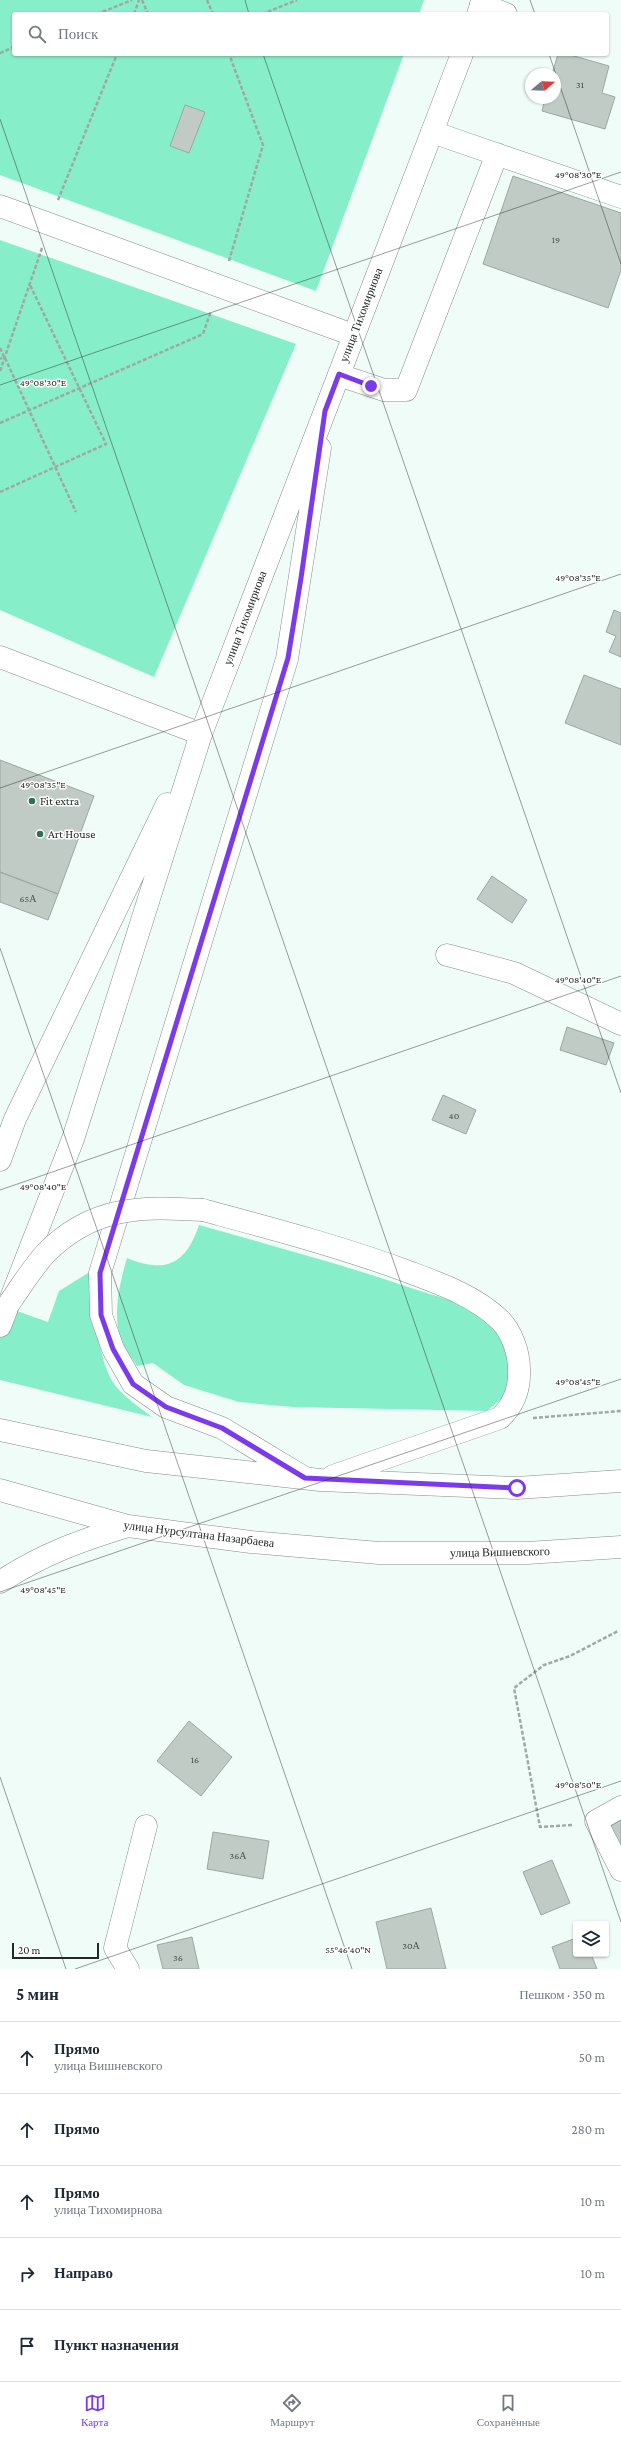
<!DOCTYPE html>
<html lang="ru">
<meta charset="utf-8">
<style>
body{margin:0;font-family:"Crimson Pro",serif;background:#f6f6f7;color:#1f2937}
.controls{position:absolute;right:12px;bottom:12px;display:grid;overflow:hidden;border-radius:4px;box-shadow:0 1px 3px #0004}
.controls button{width:36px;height:36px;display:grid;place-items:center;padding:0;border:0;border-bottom:1px solid #e0e1e3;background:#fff;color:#1f2937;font:20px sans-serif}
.compass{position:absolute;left:525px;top:68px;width:36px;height:36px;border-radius:50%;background:#fff;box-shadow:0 1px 3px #0004;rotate:71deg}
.scale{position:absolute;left:12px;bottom:10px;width:87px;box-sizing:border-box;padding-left:4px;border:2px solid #242826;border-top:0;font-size:11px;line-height:14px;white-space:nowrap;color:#242826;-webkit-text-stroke:3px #fff;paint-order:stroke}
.stop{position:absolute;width:12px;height:12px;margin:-9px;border:3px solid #7c3aed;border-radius:50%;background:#fff}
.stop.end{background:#7c3aed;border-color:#fff;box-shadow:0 1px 4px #0008}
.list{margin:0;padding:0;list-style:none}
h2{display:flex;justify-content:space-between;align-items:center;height:52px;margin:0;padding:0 16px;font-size:17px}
h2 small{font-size:13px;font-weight:400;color:#747a83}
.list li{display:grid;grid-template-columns:26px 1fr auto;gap:12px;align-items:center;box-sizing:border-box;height:72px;padding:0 16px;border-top:1px solid #e0e1e3}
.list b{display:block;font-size:15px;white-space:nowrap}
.list p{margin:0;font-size:13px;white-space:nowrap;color:#747a83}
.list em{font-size:13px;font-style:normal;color:#747a83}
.icon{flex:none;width:22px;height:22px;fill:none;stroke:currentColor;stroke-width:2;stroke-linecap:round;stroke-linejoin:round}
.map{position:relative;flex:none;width:621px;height:1969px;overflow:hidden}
.search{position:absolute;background:#fff;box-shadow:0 1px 3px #0004;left:12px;right:12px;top:12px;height:44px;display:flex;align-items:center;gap:10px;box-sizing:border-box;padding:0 14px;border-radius:4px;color:#747a83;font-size:15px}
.sheet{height:412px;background:#fff}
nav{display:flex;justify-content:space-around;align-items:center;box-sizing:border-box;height:56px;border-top:1px solid #e0e1e3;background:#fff;font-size:11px;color:#747a83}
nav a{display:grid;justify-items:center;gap:2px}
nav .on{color:#7c3aed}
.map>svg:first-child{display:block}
.green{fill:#87eeca}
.building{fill:#c0cbc6;stroke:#9ca7a3}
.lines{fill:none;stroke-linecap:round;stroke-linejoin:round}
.minor-casing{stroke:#838d89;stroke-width:23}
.major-casing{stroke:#838d89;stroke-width:23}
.path{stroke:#a0a8a5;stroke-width:2.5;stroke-dasharray:4 2;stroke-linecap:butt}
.minor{stroke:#fff;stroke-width:22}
.major{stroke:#fff;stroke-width:22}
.major-bridge-casing{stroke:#838d89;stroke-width:23;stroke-linecap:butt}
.major-bridge{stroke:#fff;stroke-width:22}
.route{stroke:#7c3aed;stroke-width:5}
.ticks{fill:none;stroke:#242826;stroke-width:1;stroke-opacity:0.45}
.poi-dot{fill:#316e5a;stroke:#fff;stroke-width:1.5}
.labels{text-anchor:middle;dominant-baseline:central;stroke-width:3;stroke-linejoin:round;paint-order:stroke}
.number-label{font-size:10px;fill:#4b514e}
.street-label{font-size:12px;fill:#242826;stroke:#fff}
.poi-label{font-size:12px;fill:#242826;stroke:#fff;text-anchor:start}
.ticks-label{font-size:10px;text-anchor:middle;fill:#242826;stroke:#fff;stroke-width:3;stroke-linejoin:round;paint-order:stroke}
</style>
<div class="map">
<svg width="621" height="1969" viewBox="0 0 621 1969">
<rect width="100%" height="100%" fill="#f0fcf7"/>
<path class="green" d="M0,0H424L419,14H14V54H404L316,291L0,175Z
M0,240L296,344L154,677L0,610Z
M199,1225C270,1245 341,1264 411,1288C435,1296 470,1304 489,1320C508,1335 521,1377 503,1397C499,1402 492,1406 487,1411L292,1407L239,1402L184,1385L153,1363L137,1366C132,1358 125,1349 121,1340C112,1315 120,1282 127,1258C166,1274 186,1264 199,1225Z
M96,1268C97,1304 93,1365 121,1392C130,1401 142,1409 152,1417L0,1380V1305L48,1322L59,1291Z"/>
<path class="building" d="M558,54H567L609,66L602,93L615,97L605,129L542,111L545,98H555V74H552Z
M185,105L205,112L189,153L170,146Z
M513,176L621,213V270L608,308L483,264Z
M614,610L621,613V657L609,652L616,636L606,632Z
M584,675L621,689V745L565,723Z
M0,760L94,796L58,894L0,872Z
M0,872L58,894L48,920L0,902Z
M492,876L527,900L512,923L477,899Z
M567,1027L614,1043L606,1065L560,1050Z
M443,1095L476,1110L466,1134L432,1120Z
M189,1721L232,1757L201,1796L157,1761Z
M621,1820V1860L605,1829Z
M213,1832L269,1841L263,1879L207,1869Z
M552,1860L570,1903L541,1915L523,1872Z
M431,1908L446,1969H387L376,1922Z
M192,1937L199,1969H163L157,1945Z
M576,1938V1954H591L597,1969H560L552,1947Z"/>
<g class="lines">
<defs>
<path id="minor" d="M481,4L506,14
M432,132L621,197
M0,206L353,335
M339,375L384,390H406L497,154
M0,657L201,734
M447,955L514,973L621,1024
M621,1807L596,1821L621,1870
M128,1969L115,1948L146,1826"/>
<path id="major" d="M478,14L483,0
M0,1160L15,1119L167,804
M203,1210C273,1229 342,1247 409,1272C441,1284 475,1296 500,1320C512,1332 519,1353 519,1369C520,1388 514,1405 500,1418L333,1476
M0,1326L73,1139L201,734L462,54
M0,1430L146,1461L320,1480L517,1488L621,1481
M305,1478L222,1428L166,1407L133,1384L113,1349L101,1315L100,1273L287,659L320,448
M0,1490L128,1526L251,1542L379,1553H527L621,1547
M0,1582C43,1554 79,1541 128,1526"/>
</defs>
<use href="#minor" class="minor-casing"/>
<use href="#major" class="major-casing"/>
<path class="path" d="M142,0L148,14
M207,0L213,14
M97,14L132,0
M134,14L139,0
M262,14L297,0
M0,53L14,47
M58,200L117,54
M229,261L263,145L229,54
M0,348L4,357L0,359
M5,358L76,512
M0,371L42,248
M0,423L203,334L211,311
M0,492L106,444L30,285
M533,1418L621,1411
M572,1825L540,1827L514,1688L544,1665L570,1656L618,1631"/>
<use href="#minor" class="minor"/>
<use href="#major" class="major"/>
<defs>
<path id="major-bridge" d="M8,1305C20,1288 32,1268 46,1253C92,1206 142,1206 203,1210"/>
</defs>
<use href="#major-bridge" class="major-bridge-casing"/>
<use href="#major-bridge" class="major-bridge"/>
</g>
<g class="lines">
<path class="route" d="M371,386L339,374L325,411L301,578L288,658L100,1273L101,1315L113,1349L133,1384L166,1407L222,1428L305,1478L517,1488"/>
</g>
<path class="ticks" d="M245,0L249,14M530,0L535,14M263,54L621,1093M549,54L621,264M0,119L621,1922M0,385L621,172M0,788L621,574M0,948L352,1969M0,1190L621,976M0,1592L621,1379M0,1777L66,1969M75,1969L621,1781"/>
<g class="poi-dot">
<circle cx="32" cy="801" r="4"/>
<circle cx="40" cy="834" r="4"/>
</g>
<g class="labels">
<g class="number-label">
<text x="580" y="84">31</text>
<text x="556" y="239">19</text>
<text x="28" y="898">65А</text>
<text x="454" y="1115">40</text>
<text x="195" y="1759">16</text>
<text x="238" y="1855">36А</text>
<text x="411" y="1945">30А</text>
<text x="178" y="1957">36</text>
</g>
<g class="street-label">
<text transform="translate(361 315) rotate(-69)">улица Тихомирнова</text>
<text transform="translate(245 618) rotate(-69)">улица Тихомирнова</text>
<text transform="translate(199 1534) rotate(7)">улица Нурсултана Назарбаева</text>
<text transform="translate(500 1552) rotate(-1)">улица Вишневского</text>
</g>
<g class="poi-label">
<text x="40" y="801">Fit extra</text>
<text x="48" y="834">Art House</text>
</g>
</g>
<g class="ticks-label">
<text x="578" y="178">49°08'30"E</text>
<text x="43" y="386">49°08'30"E</text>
<text x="578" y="581">49°08'35"E</text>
<text x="43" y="788">49°08'35"E</text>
<text x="578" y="983">49°08'40"E</text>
<text x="43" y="1190">49°08'40"E</text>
<text x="578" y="1385">49°08'45"E</text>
<text x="43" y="1593">49°08'45"E</text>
<text x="578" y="1788">49°08'50"E</text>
<text x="348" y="1953">55°46'40"N</text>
</g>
</svg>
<div class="controls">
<button><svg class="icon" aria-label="layers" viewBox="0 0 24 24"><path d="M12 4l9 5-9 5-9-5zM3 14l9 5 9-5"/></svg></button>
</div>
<svg class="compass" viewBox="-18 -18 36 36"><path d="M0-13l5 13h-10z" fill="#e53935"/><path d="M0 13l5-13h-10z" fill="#747a83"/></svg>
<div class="scale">20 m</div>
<div class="stop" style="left:517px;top:1488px"></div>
<div class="stop end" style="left:371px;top:386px"></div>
<div class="search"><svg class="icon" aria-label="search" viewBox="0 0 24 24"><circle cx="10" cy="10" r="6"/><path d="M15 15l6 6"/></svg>Поиск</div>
</div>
<section class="sheet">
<h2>5 мин<small>Пешком · 350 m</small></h2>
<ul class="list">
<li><svg class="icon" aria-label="ahead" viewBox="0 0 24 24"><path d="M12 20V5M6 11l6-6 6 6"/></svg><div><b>Прямо</b><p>улица Вишневского</p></div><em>50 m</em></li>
<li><svg class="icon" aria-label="ahead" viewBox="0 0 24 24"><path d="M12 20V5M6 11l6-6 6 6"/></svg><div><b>Прямо</b></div><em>280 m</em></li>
<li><svg class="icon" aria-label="ahead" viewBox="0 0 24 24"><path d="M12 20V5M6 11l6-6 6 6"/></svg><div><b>Прямо</b><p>улица Тихомирнова</p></div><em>10 m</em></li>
<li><svg class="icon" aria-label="right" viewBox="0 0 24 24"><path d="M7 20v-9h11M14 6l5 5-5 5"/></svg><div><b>Направо</b></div><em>10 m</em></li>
<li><svg class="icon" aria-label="arrive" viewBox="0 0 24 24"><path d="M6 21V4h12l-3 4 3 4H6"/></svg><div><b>Пункт назначения</b></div></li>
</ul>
</section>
<nav>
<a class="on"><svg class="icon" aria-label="map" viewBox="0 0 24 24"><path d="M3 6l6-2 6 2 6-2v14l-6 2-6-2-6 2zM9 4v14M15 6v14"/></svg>Карта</a>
<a><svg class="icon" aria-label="directions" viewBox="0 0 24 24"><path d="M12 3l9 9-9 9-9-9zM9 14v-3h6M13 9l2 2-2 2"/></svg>Маршрут</a>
<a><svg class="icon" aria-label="saved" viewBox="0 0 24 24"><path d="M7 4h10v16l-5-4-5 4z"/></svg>Сохранённые</a>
</nav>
